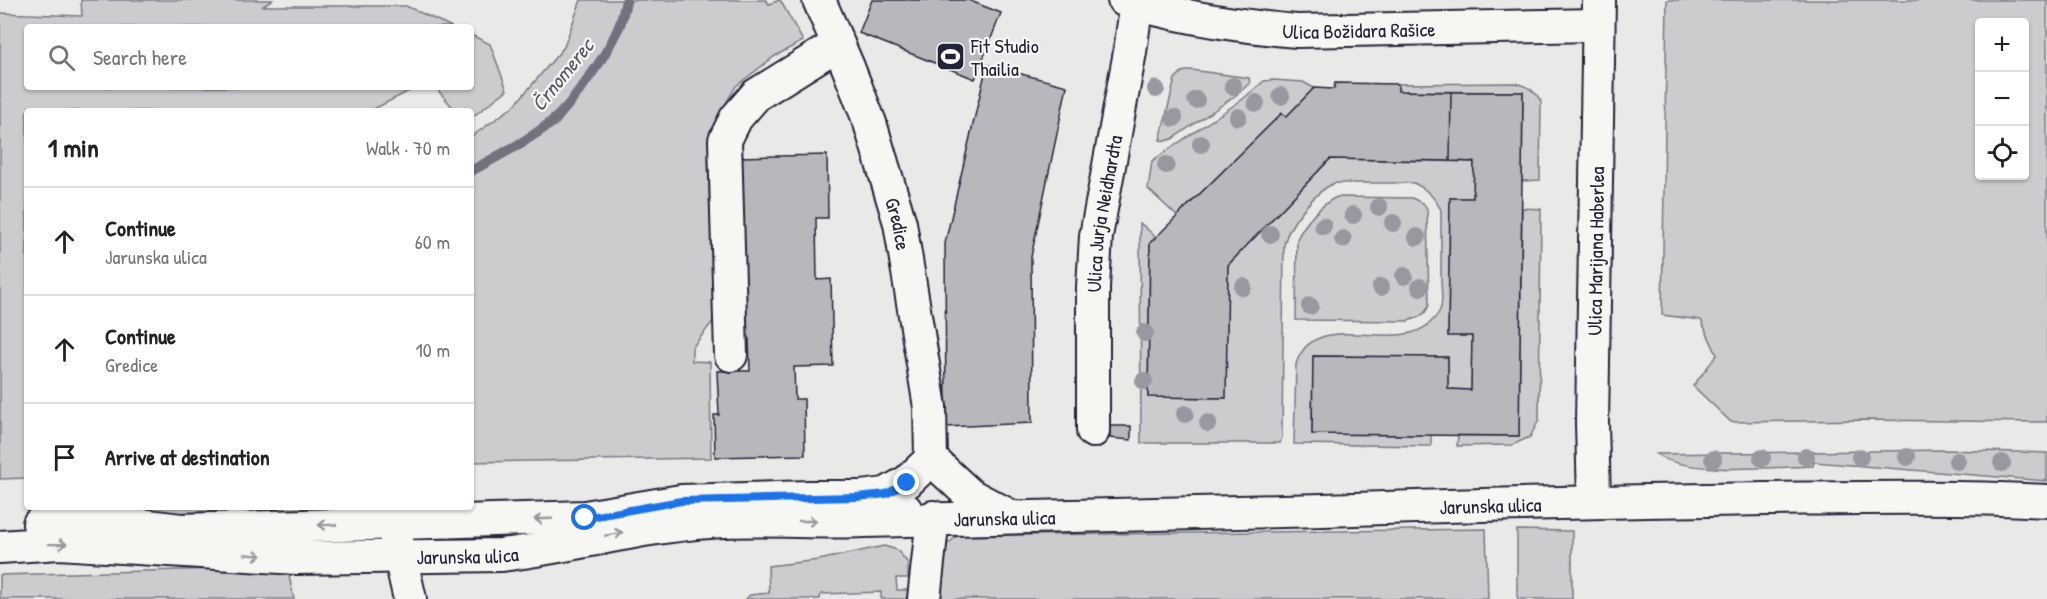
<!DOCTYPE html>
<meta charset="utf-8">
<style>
body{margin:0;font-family:"Patrick Hand",sans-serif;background:#f2f2f2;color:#222}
.controls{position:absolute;right:18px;top:18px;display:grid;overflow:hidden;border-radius:6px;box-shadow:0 2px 4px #0004}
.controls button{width:54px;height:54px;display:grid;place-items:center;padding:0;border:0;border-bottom:2px solid #e0e0e0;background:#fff;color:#222;font:30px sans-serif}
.stop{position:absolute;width:18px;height:18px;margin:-14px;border:4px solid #1a73e8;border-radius:50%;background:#fff}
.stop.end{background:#1a73e8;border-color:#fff;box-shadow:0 2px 6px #0008}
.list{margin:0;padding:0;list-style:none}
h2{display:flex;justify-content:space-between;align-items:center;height:78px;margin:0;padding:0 24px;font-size:26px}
h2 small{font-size:20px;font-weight:400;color:#767676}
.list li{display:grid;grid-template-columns:39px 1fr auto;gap:18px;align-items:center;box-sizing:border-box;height:108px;padding:0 24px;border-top:2px solid #e0e0e0}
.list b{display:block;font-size:22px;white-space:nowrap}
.list p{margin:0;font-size:20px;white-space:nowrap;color:#767676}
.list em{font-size:20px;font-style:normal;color:#767676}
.icon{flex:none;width:33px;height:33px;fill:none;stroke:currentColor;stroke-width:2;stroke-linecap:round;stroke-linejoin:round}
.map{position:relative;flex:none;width:2047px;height:599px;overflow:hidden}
.search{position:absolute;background:#fff;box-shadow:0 2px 4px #0004;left:24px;top:24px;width:450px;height:66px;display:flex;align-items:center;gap:15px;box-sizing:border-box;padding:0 21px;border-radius:6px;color:#767676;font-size:22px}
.panel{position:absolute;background:#fff;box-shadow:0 2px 4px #0004;left:24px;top:108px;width:450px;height:402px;border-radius:6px}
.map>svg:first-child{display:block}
.green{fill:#ccccce;stroke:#777784;stroke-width:1.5;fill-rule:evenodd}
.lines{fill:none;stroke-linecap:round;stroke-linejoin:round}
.stream{stroke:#71717f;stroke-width:9}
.building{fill:#b8b8bc;stroke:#22223b;stroke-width:1.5}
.minor-casing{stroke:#22223b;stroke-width:36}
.minor{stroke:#f6f6f2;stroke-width:32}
.tree{fill:#9898a1}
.oneway{stroke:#9797a0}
.route{stroke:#1a73e8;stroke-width:8}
.labels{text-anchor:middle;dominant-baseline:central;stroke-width:4.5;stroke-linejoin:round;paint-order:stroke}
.street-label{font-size:20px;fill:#22223b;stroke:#f6f6f2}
.poi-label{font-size:20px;fill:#22223b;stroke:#f6f6f2;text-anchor:start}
.water-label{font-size:21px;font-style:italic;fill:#565668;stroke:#f6f6f2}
</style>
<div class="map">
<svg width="2047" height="599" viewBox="0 0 2047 599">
<rect width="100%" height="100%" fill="#e9e9e7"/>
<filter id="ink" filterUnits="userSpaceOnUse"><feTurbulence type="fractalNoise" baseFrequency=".0167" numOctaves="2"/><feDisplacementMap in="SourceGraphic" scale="12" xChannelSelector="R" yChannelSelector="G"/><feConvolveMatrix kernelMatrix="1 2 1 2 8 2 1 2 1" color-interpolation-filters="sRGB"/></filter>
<g filter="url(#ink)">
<path class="green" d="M81,0H272L263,6H406L452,27H27V87H417L370,111H27V478L0,479V13L82,16Z
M581,0H622C620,7 618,15 616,22C606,49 571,99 550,117C526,137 498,151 471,166V137L514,106L564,47Z
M631,0H766L769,4L780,0L803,41L775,56L736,86L717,119L708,156L714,320L692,348V361L710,362L711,458L471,462V176L520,149L558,124L603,65L624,27Z
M1667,0H2047V422L1865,420L1731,422L1693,386L1717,355L1701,320L1662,315ZM1980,22H2024V176H1980Z
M471,35L490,44L507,90L471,118V111H456L435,87H471Z
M1191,70L1249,78L1250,83L1235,96L1172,139L1165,141L1160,140L1175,79L1182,72Z
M1273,80L1303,82L1314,88L1286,117L1282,113L1177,216L1148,189L1152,161L1243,99L1264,81Z
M1514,83C1526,85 1535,90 1541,101L1540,180L1522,181L1523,92L1398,91V84Z
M1330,159L1474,162L1473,198H1450L1448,335L1472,336L1471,390L1448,389V357L1313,356L1312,434L1431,435V446L1294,444L1296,364C1315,305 1397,357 1431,322C1435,318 1440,313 1441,307C1443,299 1441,288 1441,279C1441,256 1441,233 1441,210C1435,197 1427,189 1414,183H1334C1315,192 1288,224 1284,245L1282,437L1280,443H1141L1140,223L1156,237L1150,243L1148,397L1225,398L1228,265Z
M1337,197L1412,198L1424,204L1427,209L1429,305C1425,316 1418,318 1407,321L1296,320L1297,239C1304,224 1322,203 1337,197Z
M1522,208L1541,209L1539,420L1530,437L1512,445L1457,446L1458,436H1519Z
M1946,450L2047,453V481L1814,462L1813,466C1773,467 1688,476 1656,454Z
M93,507H278L279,508L236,518L184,517Z
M1486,529L1488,599H939L943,548L957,536Z
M1517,530L1572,531V599H1518L1517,596Z
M884,546L897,550L908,563V578H896L897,590H908L907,599H881V592L821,594L820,599H746L750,595L769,593L768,566L819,560Z
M287,567L294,599H0V575Z"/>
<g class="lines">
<path class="stream" d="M471,171C499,155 529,141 553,121C575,102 608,53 619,27C623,18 624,9 626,0"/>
</g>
<path class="building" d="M872,0H968L1001,13L975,79L859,33Z
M987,65L1067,86L1031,257L1032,423L946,427L945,243Z
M1335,83L1398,84V91L1451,92L1450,161L1330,159L1228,265L1226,398L1148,397L1150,243L1282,113L1286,117L1314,88L1334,89Z
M1451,92H1523L1519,436L1312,434L1313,356L1448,357V389L1471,390L1472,336H1448L1450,198H1473L1474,162L1450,161Z
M827,155L828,218H816L817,280L831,279L833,366L794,367L795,399H804L805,455L715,457L714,415H719L717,371H750L749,339H742L738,157Z
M1110,426H1131V440L1110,438Z"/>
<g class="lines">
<defs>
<g id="minor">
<path id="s1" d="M819,0L848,67L870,123L900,223L930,407L931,459L970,495L1008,515"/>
<path id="s2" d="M1124,0C1180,18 1239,26 1297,31L1598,25"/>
<path d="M731,355L725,140L736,118L756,95L838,44"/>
<path id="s3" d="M1093,431V287L1096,236L1130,52L1137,0"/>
<path d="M861,497L886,494L907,482L931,459"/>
<path id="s4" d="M1594,501L1592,423L1599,0"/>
<path d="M39,524L107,521L181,530L585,517L681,501L809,497H857L906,510"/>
<path d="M396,539L410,599"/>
<path id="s5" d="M0,547L59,543L297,558L501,555C571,547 638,527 709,522C761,518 813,523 864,521C1017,516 1170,515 1323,510C1471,505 1619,501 1767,499C1860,498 1954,496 2047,501"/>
<path d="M924,599L933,517"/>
</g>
</defs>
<use href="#minor" class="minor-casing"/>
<use href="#minor" class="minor"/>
</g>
<g class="tree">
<circle cx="1233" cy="86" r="9"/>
<circle cx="1156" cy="89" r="9"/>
<circle cx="1281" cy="96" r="9"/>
<circle cx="1196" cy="100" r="9"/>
<circle cx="1256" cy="103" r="9"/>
<circle cx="1238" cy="117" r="9"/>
<circle cx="1174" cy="118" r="9"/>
<circle cx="1201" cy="144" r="9"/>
<circle cx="1166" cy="165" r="9"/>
<circle cx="1379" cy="207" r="9"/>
<circle cx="1353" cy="215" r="9"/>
<circle cx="1393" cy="223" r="9"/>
<circle cx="1323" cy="226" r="9"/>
<circle cx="1270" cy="234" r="9"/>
<circle cx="1417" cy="237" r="9"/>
<circle cx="1343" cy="239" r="9"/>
<circle cx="1404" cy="276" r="9"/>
<circle cx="1243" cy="287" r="9"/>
<circle cx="1381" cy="287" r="9"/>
<circle cx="1420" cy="287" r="9"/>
<circle cx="1310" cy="306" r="9"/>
<circle cx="1145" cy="333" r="9"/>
<circle cx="1144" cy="381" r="9"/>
<circle cx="1185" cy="414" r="9"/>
<circle cx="1208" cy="423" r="9"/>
<circle cx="1806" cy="457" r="9"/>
<circle cx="1860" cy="457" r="9"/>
<circle cx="1907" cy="457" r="9"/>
<circle cx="1762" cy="458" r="9"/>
<circle cx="1713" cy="459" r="9"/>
<circle cx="1957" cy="461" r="9"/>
<circle cx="2002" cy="463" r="9"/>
</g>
<defs><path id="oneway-shaft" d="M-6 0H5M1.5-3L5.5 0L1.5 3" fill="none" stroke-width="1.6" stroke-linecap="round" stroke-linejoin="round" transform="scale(1.5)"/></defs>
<g class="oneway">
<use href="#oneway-shaft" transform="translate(543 519) rotate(178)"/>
<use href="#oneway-shaft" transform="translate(808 521)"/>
<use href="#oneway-shaft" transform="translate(327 525) rotate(179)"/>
<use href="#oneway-shaft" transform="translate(614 534) rotate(-11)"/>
<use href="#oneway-shaft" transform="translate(58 544) rotate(-1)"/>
<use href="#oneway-shaft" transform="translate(253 555) rotate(4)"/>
</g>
</g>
<g class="lines" filter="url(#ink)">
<path class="route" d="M585,518L681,501L857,497L886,494L907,483"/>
</g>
<defs>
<symbol id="stadium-square" viewBox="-11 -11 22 22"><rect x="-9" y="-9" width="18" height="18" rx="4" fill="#22223b" stroke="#f6f6f2"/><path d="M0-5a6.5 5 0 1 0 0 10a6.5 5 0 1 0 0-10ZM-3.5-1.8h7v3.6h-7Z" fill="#fff"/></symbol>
</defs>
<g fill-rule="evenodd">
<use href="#stadium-square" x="934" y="40" width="33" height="33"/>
</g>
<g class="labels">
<g class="street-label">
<text stroke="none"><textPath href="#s2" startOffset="238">Ulica Božidara Rašice</textPath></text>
<text stroke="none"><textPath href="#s3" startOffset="218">Ulica Jurja Neidhardta</textPath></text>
<text stroke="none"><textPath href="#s1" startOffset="238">Gredice</textPath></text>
<text stroke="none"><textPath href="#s4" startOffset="250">Ulica Marijana Haberlea</textPath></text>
<text stroke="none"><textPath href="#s5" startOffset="1494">Jarunska ulica</textPath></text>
<text stroke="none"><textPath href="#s5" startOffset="1008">Jarunska ulica</textPath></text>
<text stroke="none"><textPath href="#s5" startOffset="468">Jarunska ulica</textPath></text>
</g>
<g class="poi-label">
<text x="971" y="45">Fit Studio<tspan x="971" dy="23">Thailia</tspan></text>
</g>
<g class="water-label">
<text transform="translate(562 75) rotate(-51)">Črnomerec</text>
</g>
</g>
</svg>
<div class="controls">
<button>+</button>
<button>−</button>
<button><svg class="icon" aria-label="locate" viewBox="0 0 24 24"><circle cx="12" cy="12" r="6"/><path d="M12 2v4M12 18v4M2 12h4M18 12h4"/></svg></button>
</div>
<div class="stop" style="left:585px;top:518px"></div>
<div class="stop end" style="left:907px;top:483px"></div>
<div class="search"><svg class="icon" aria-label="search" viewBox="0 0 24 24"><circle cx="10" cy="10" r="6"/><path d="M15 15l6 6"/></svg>Search here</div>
<section class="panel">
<h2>1 min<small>Walk · 70 m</small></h2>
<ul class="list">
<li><svg class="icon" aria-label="ahead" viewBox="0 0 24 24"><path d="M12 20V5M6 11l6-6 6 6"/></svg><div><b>Continue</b><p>Jarunska ulica</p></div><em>60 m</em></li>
<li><svg class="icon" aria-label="ahead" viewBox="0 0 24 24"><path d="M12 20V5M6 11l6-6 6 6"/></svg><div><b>Continue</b><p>Gredice</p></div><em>10 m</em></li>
<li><svg class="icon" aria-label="arrive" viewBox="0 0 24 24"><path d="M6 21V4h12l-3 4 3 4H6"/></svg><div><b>Arrive at destination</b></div></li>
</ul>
</section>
</div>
